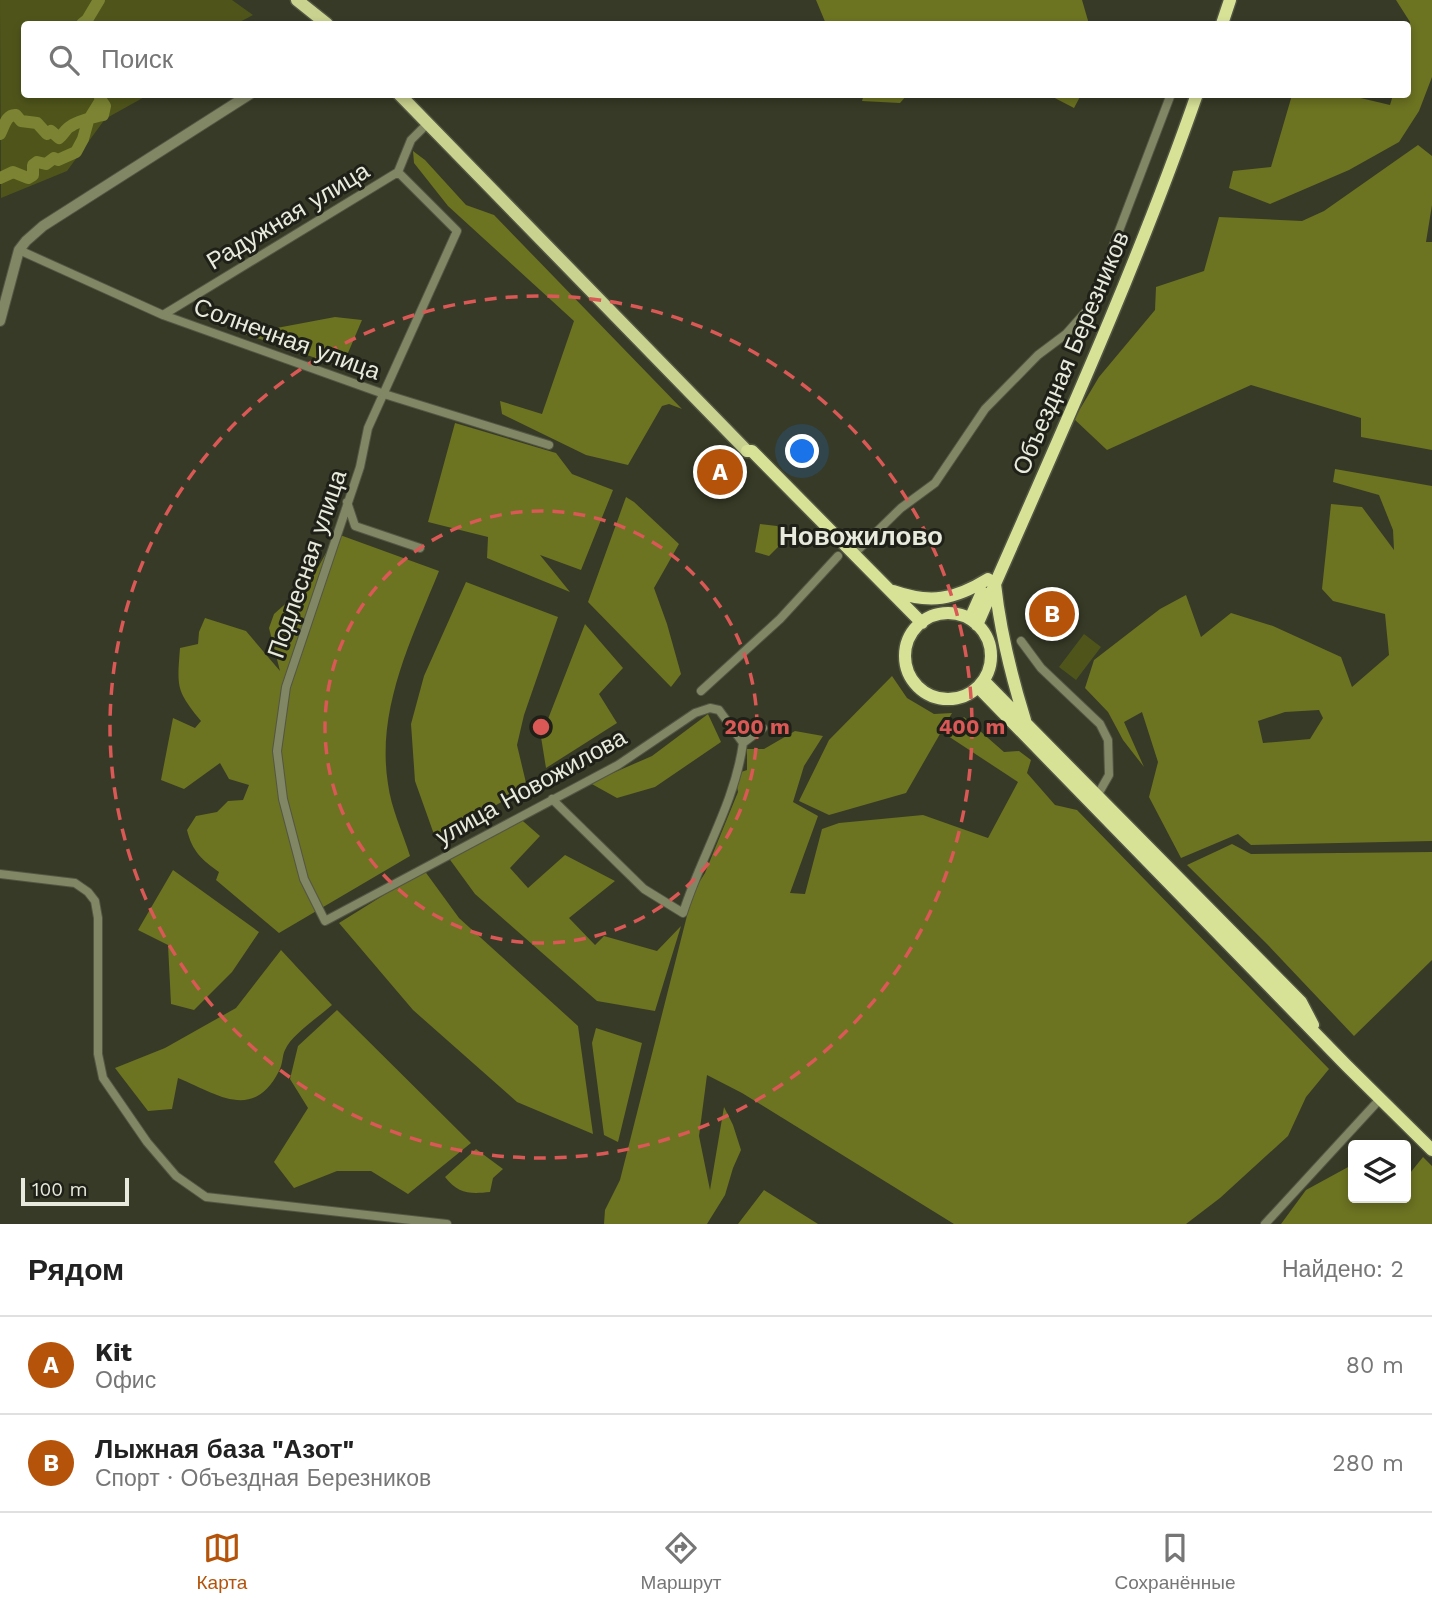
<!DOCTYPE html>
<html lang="ru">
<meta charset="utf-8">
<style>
body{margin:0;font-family:"Work Sans",sans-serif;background:#f6f6f6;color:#222}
.controls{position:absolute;right:21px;bottom:21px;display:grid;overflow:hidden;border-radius:7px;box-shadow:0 4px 10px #0003}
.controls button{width:63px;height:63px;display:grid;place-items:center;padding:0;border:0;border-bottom:2px solid #e0e0e0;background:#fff;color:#222;font:35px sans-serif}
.scale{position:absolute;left:21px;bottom:18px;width:108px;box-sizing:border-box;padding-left:7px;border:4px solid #e8eadd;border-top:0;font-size:19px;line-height:24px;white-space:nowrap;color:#e8eadd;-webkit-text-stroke:5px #1f2017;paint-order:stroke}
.you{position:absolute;left:803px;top:452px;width:24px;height:24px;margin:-18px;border:5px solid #fff;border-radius:50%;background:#1a73e8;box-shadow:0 0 0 10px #1a73e833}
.badge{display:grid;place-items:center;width:46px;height:46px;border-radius:50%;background:#b45309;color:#fff;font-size:23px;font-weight:700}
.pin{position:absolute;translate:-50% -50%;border:4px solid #fff;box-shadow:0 2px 7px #0006}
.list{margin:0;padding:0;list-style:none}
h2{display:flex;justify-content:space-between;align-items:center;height:91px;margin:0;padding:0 28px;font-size:30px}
h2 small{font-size:23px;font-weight:400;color:#767676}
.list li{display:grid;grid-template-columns:46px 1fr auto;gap:21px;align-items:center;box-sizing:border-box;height:98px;padding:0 28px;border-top:2px solid #e0e0e0}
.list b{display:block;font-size:26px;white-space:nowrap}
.list p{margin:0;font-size:23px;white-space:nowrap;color:#767676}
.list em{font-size:23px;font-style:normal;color:#767676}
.icon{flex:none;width:38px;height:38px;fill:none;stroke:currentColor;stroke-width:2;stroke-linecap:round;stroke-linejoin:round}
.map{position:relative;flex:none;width:1432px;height:1224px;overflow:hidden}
.search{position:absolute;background:#fff;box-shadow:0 4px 10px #0003;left:21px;right:21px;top:21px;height:77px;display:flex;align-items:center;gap:18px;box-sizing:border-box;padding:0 24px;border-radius:7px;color:#767676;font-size:26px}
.sheet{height:287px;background:#fff}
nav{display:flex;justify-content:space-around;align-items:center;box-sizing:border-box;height:98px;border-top:2px solid #e0e0e0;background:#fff;font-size:19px;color:#767676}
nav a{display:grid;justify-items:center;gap:4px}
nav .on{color:#b45309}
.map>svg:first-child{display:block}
.green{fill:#4f551a}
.forest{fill:#6c7321;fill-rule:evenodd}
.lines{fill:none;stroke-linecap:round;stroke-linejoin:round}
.river{stroke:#7c8433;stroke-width:12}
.minor-casing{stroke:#535643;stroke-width:10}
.tertiary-casing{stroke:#535643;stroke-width:12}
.primary-casing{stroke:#535643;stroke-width:15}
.trunk-casing{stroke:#535643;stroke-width:15}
.minor{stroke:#818665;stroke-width:8}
.tertiary{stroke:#818665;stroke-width:10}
.primary{stroke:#cad28f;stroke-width:12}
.trunk{stroke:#d8e297;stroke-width:12}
.ring{fill:none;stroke:#da5855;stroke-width:3.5;stroke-dasharray:12 9}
.labels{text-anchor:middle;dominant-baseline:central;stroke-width:6;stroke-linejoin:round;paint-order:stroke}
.street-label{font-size:24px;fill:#e8eadd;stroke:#1f2017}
.neighbourhood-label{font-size:26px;font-weight:bold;fill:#e8eadd;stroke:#1f2017}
.centre{fill:#da5855;stroke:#1f2017;stroke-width:3.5}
.ring-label{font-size:21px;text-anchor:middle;font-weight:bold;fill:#da5855;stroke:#1f2017;stroke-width:6;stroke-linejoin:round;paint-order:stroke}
</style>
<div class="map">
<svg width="1432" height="1224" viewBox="0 0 1432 1224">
<rect width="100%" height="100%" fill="#373a26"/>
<path class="green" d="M0,0H232L253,15L236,24H24V94L148,95L105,119L67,171L1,198Z
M1084,634L1101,647L1076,680L1059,667Z"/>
<path class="forest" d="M816,0H1082L1089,24H826Z
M1396,0H1432V77L1419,111L1399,142L1349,170L1270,204L1229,188L1233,171L1271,167L1292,95H1348L1390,105L1393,95L1408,94V32L1410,22Z
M864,94H907V95L900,103L862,101Z
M1049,95H1081L1074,108Z
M1418,145L1432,156V205L1426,242H1432V450L1361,437V418L1251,385L1107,450L1074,419L1099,377L1155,310L1156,287L1204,271L1219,217L1302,221L1324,211Z
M413,151L425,160L466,205L494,215L682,409L669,404L662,406L628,465L586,455L502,414L500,401L542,414L574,321L448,206L414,163Z
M335,317L362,320L342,367L245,334Z
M455,423L556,453L572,474L613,490L581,570L540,555L570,592L487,558L488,537L428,522Z
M1335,469L1432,486V841L1251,845L1238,834L1181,858L1149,797L1158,762L1142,712L1124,722L1144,767L1123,740L1108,712L1085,688L1094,660L1160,609L1186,595L1201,637L1231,613L1273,626L1341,657L1352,687L1389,655L1385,614L1333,601L1322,589L1331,504L1362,507L1394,550L1393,530L1379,495L1333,482ZM1319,710L1323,718L1310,739L1263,743L1258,721L1285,712Z
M626,497L634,502L679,544L654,588L667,624L681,674L671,687L588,602Z
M760,524L777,526L787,534V538L769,556L755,552Z
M340,535L439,571C412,638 376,709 388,784C391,808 403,833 410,856L279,933L216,880L219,872C202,860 192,851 187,830L196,816L217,812L228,801L243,800L249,785L229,779L220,763L184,789L161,780L173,718L195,728L201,721C176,690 177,688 180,648L198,644L199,632L205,618L246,631L280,671L269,628L274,614L310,582L326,553Z
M466,582L558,617L524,715L517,745L527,787L436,840L415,781L411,724L424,676Z
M585,624L623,668L599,694L617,723L546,768L541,737Z
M892,676L907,698L934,714L952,713L906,793L829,815L799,801L829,740Z
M708,714L721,742L655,787L617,798L590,783L652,756Z
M964,717L1004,752L1019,751L1031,760L1027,773L1055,805L1077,810L1329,1069L1306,1097L1288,1136L1220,1198L1186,1224H954L742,1093L707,1075L699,1136L710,1190L724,1107L733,1125L741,1150L733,1168L725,1195L707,1224H604L605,1210L620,1180L693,892L705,873L738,792L735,774L747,770V749H764L795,731L823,736L804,766L793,802L818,816L790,893L805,894L822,829L839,823L923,815L988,838L1018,782L948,736Z
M516,815L540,836L510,868L528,888L565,855L615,881L569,918L595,945L604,936L657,951L681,926L655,1011L597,1001L475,894L448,857Z
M1232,844L1251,854L1432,852V960L1354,1036L1267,944L1187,865Z
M173,870L259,932L232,972L194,1010L171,1004L168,945L138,930Z
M424,870L459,918L578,1026L593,1134L517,1102L413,1010L339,923Z
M281,950L332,1005C320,1016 291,1035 285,1050C282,1056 283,1064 279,1071C253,1122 217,1094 178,1078L172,1109L148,1111L115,1068L165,1048L236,1008Z
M337,1010L471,1143L408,1194L371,1171H337L294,1188L274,1162L308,1108L290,1079L298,1046Z
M596,1028L642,1043L618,1142L604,1135L592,1043Z
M476,1149L503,1169L493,1178L490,1192C470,1194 458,1194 445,1177Z
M1423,1157L1432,1166V1224H1281L1306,1190L1350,1166L1353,1170V1198H1406V1178Z
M764,1190L818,1224H738Z"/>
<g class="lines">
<path class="river" d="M82,24L87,20L99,0
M0,134C4,127 6,114 16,115L21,121L37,123L47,134L51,131L59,138C64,134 66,128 71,126C76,122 96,116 103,115L105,106L101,100
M0,178L13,172L28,178L33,175V165L37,162L46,164L54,158L58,160L76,152L83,139L88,121L101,100L99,94"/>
<defs>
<path id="minor" d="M398,172L457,231L368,428L360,467L286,687L277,751L283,799L304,879L325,921L618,765L695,713L710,708L719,710L743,743
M398,172L411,140L428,123
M19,250L163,315L384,394L549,445
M163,315L398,172
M347,502L355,526L420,548
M857,551L901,508L935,483L985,409L1038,355L1066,334L1090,307L1171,94
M1021,641L1041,668L1100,724L1108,740L1109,775L1097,796
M701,691L780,619L838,556
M743,743L763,728
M552,799L644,889L683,913C701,856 735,803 743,743
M0,874L75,883L88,892L95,901L98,918V1054L103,1078L147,1142L176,1176L206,1197L447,1224
M1265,1224L1380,1099"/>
<path id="tertiary" d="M0,321L19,250L26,241L43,226L250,94"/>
<path id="primary" d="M297,0L327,24
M399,94L747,451"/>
<path id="trunk" d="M1222,24L1230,0
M747,451H752L922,623
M995,584C1000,630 1011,675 1025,720
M893,591C930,604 954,600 988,579
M905 656a43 43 0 1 1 86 0a43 43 0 1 1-86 0Z
M970,619L982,592
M977,625C1054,449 1134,275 1197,94
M984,681L1301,1002L1313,1025
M979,688L1346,1065L1432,1150"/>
</defs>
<use href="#minor" class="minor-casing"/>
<use href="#tertiary" class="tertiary-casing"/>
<use href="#primary" class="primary-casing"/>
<use href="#trunk" class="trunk-casing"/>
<use href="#minor" class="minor"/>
<use href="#tertiary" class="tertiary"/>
<use href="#primary" class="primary"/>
<use href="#trunk" class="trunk"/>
</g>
<g class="ring">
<circle cx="541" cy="727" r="216"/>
<circle cx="541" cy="727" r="431"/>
</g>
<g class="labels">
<g class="street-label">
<text transform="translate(288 216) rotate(-31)">Радужная улица</text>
<text transform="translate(287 339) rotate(20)">Солнечная улица</text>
<text transform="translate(1071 353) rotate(-67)">Объездная Березников</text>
<text transform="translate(307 564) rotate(-71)">Подлесная улица</text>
<text transform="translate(531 787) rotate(-29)">улица Новожилова</text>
</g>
<g class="neighbourhood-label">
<text x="861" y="536">Новожилово</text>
</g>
</g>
<circle cx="541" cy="727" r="10" class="centre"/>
<g class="ring-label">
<text x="757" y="734">200 m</text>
<text x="972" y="734">400 m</text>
</g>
</svg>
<div class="controls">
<button><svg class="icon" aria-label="layers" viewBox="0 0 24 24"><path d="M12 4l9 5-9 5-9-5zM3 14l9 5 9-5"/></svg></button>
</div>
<div class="scale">100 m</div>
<div class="you"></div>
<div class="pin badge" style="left:720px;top:472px">A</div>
<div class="pin badge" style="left:1052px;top:614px">B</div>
<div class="search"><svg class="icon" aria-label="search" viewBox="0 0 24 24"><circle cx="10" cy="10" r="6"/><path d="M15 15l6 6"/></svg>Поиск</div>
</div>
<section class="sheet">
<h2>Рядом<small>Найдено: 2</small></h2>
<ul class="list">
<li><span class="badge">A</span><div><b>Kit</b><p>Офис</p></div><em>80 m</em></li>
<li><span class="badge">B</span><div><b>Лыжная база &quot;Азот&quot;</b><p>Спорт · Объездная Березников</p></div><em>280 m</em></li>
</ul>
</section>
<nav>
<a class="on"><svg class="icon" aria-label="map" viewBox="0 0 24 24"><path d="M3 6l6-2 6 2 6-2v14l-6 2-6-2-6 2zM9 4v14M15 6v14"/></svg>Карта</a>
<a><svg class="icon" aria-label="directions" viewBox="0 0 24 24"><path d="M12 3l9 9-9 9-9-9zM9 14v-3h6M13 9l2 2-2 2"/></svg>Маршрут</a>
<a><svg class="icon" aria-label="saved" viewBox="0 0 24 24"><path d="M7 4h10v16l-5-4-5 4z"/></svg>Сохранённые</a>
</nav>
